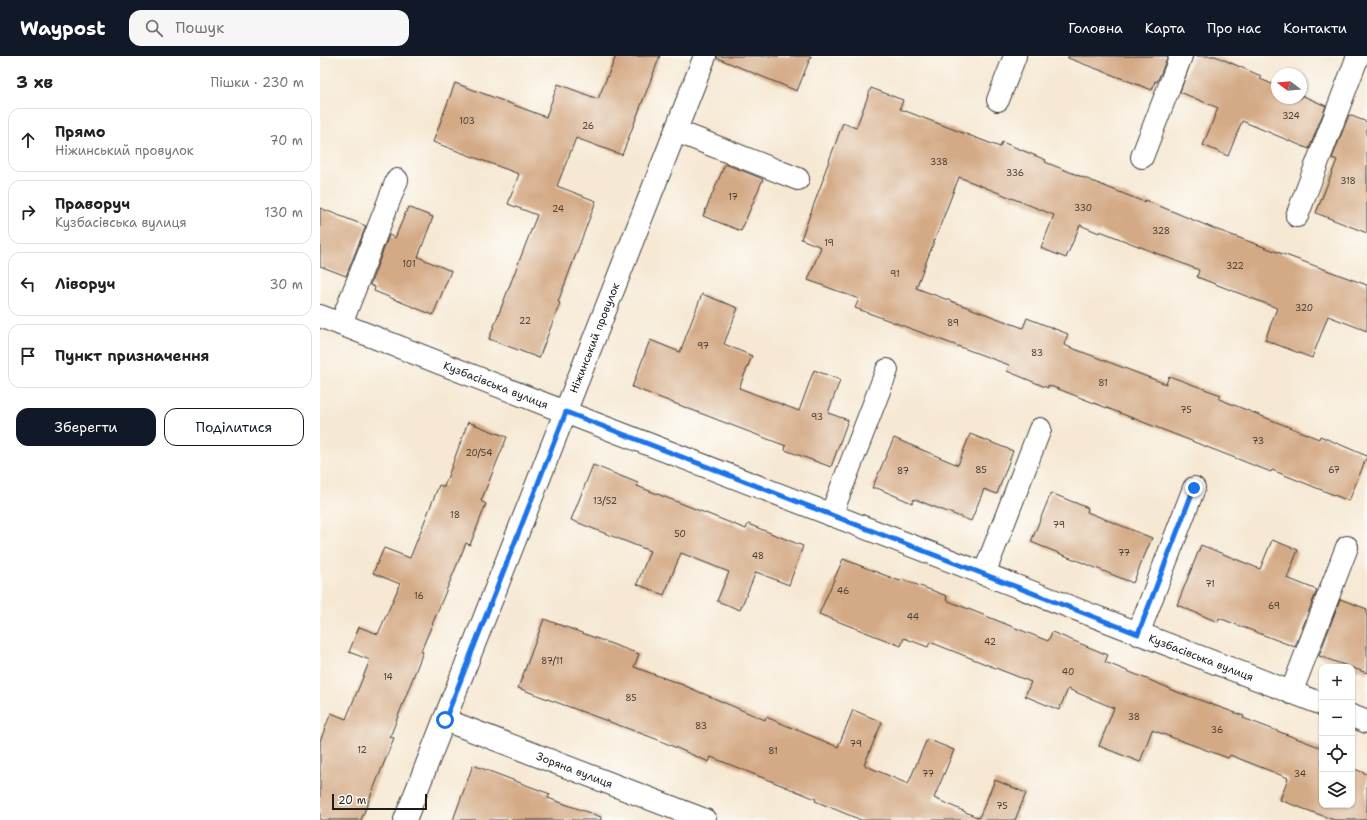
<!DOCTYPE html>
<html lang="uk">
<meta charset="utf-8">
<style>
body{margin:0;font-family:"Shantell Sans",sans-serif;background:#f6f6f6;color:#202124}
.controls{position:absolute;right:12px;bottom:12px;display:grid;overflow:hidden;border-radius:8px;box-shadow:0 1px 3px #0004}
.controls button{width:36px;height:36px;display:grid;place-items:center;padding:0;border:0;border-bottom:1px solid #e0e0e0;background:#fff;color:#202124;font:20px sans-serif}
.compass{position:absolute;left:951px;top:12px;width:36px;height:36px;border-radius:50%;background:#fff;box-shadow:0 1px 3px #0004;rotate:286deg}
.scale{position:absolute;left:12px;bottom:10px;width:95px;box-sizing:border-box;padding-left:4px;border:2px solid #1c1c1c;border-top:0;font-size:11px;line-height:14px;white-space:nowrap;color:#1c1c1c;-webkit-text-stroke:3px #fdfcf7;paint-order:stroke}
.stop{position:absolute;width:12px;height:12px;margin:-9px;border:3px solid #1a73e8;border-radius:50%;background:#fff}
.stop.end{background:#1a73e8;border-color:#fff;box-shadow:0 1px 4px #0008}
.list{margin:0;padding:0;list-style:none}
h2{display:flex;justify-content:space-between;align-items:center;height:52px;margin:0;padding:0 16px;font-size:17px}
h2 small{font-size:13px;font-weight:400;color:#757577}
.list li{display:grid;grid-template-columns:26px 1fr auto;gap:12px;align-items:center;box-sizing:border-box;height:64px;margin:0 8px 8px;padding:0 8px;border:1px solid #e0e0e0;border-radius:12px}
.list b{display:block;font-size:15px;white-space:nowrap}
.list p{margin:0;font-size:13px;white-space:nowrap;color:#757577}
.list em{font-size:13px;font-style:normal;color:#757577}
.actions{display:flex;gap:8px;padding:12px 16px}
.actions a{flex:1;padding:9px 0;border:1px solid #111827;border-radius:12px;text-align:center;font-size:14px;color:#111827}
.actions .main{background:#111827;color:#fff}
.icon{flex:none;width:22px;height:22px;fill:none;stroke:currentColor;stroke-width:2;stroke-linecap:round;stroke-linejoin:round}
.map{position:relative;flex:none;width:1047px;height:764px;overflow:hidden}
header{display:flex;align-items:center;gap:24px;box-sizing:border-box;height:56px;padding:0 20px;background:#111827;color:#fff}
header strong{font-size:19px}
nav{display:flex;gap:22px;margin-inline-start:auto;font-size:14px}
.search{width:280px;height:36px;background:#f6f6f6;display:flex;align-items:center;gap:10px;box-sizing:border-box;padding:0 14px;border-radius:12px;color:#757577;font-size:15px}
main{display:flex}
aside{flex:1;background:#fff}
.map>svg:first-child{display:block}
.building{fill:#d4aa86}
.lines{fill:none;stroke-linecap:round;stroke-linejoin:round}
.minor-casing{stroke:#3d3b37;stroke-width:24}
.minor{stroke:#fff;stroke-width:22}
.route{stroke:#1a73e8;stroke-width:5}
.labels{text-anchor:middle;dominant-baseline:central;stroke-width:3.5;stroke-linejoin:round;paint-order:stroke}
.number-label{font-size:9px;fill:#4a4036}
.street-label{font-size:11px;fill:#1c1c1c;stroke:#fdfcf7}
</style>
<header>
<strong>Waypost</strong>
<div class="search"><svg class="icon" aria-label="search" viewBox="0 0 24 24"><circle cx="10" cy="10" r="6"/><path d="M15 15l6 6"/></svg>Пошук</div>
<nav><a>Головна</a><a>Карта</a><a>Про нас</a><a>Контакти</a></nav>
</header>
<main>
<aside>
<h2>3 хв<small>Пішки · 230 m</small></h2>
<ul class="list">
<li><svg class="icon" aria-label="ahead" viewBox="0 0 24 24"><path d="M12 20V5M6 11l6-6 6 6"/></svg><div><b>Прямо</b><p>Ніжинський провулок</p></div><em>70 m</em></li>
<li><svg class="icon" aria-label="right" viewBox="0 0 24 24"><path d="M7 20v-9h11M14 6l5 5-5 5"/></svg><div><b>Праворуч</b><p>Кузбасівська вулиця</p></div><em>130 m</em></li>
<li><svg class="icon" aria-label="left" viewBox="0 0 24 24"><path d="M17 20v-9H6M10 6l-5 5 5 5"/></svg><div><b>Ліворуч</b></div><em>30 m</em></li>
<li><svg class="icon" aria-label="arrive" viewBox="0 0 24 24"><path d="M6 21V4h12l-3 4 3 4H6"/></svg><div><b>Пункт призначення</b></div></li>
</ul>
<div class="actions"><a class="main">Зберегти</a><a>Поділитися</a></div>
</aside>
<div class="map">
<svg width="1047" height="764" viewBox="0 0 1047 764">
<rect width="100%" height="100%" fill="#fdfcf7"/>
<filter id="ink" filterUnits="userSpaceOnUse"><feTurbulence type="fractalNoise" baseFrequency=".025" numOctaves="2"/><feDisplacementMap in="SourceGraphic" scale="8" xChannelSelector="R" yChannelSelector="G"/><feConvolveMatrix kernelMatrix="1 2 1 2 8 2 1 2 1" color-interpolation-filters="sRGB"/></filter>
<filter id="wash" filterUnits="userSpaceOnUse"><feTurbulence type="fractalNoise" baseFrequency=".012" numOctaves="4" result="noise"/><feDisplacementMap in="SourceGraphic" scale="16" xChannelSelector="R" yChannelSelector="G"/><feGaussianBlur stdDeviation="0.9" result="paint"/><feColorMatrix in="noise" values="0 0 0 0 0 0 0 0 0 0 0 0 0 0 0 0 0 1.4 0 .05"/><feComposite in="paint" operator="in"/></filter>
<g filter="url(#wash)">
<rect width="100%" height="100%" fill="#f6e8d3"/>
<g id="blocks">
<path class="building" d="M296,0H340L302,99L256,82L237,130L276,145L238,246L240,247L219,302L169,283L217,159L188,148L199,118L113,86L135,27L226,61L238,28L278,43Z
M397,0H491L477,35L397,2Z
M748,0H848L837,26L835,25L832,34L748,2Z
M873,0H895L941,20L940,23L957,30V42H981V39L1006,50L989,93L922,65L908,100L883,89L898,52L860,36Z
M551,32L583,44L580,53L680,91L682,86L726,104L725,106L824,146L825,144L895,173L1047,229V275L1008,260L992,302L945,284L957,252L877,221L879,214L780,175L779,177L760,169L746,202L721,192L734,159L639,121L596,232L703,272L707,262L748,278L744,289L846,328L849,320L901,339L899,343L999,383L1000,380L1047,400L1029,445L952,414L951,416L728,329V332L687,315L689,309L535,252L539,243L488,224L501,191L481,183L504,121H503L523,67L536,72Z
M1029,59L1047,66V177L996,157L1017,104L1012,102Z
M405,108L443,123L421,175L383,160Z
M88,151L113,161L98,201L131,215L113,259L54,235L55,231L50,229L69,179L75,182Z
M0,152L46,170L26,220L0,210Z
M382,238L418,252L404,288L432,300L419,332L479,355L494,314L520,324L508,357L528,364L511,411L465,394L466,390L312,331L330,284L360,296Z
M148,366L187,381L161,445L166,448L150,489L146,487L101,595L103,596L70,681L74,682L41,764H0V685L11,657L26,663L50,604L29,596L39,571L58,578L80,528L53,517L64,492L90,502L119,429L124,431Z
M650,378L693,395L677,438L664,433L651,465L594,443L592,447L557,432H552L574,382L638,409Z
M273,409L318,427L317,430L426,473L428,468L483,490L469,529L436,516L420,554L397,545L409,516L361,497L344,539L317,528L330,495L251,464Z
M731,437L768,452L767,456L832,482L813,527L711,486Z
M952,484L978,494L967,522L997,534L975,591L899,562L898,566L857,549L881,489L940,513Z
M523,503L580,525L581,523L627,540L626,544L728,585L732,576L788,599L785,606L849,632V633L924,660L923,662L1002,692V749H1032V712L1047,718V764H1014L960,744L968,722L910,699L908,702L832,674L820,706L779,690L794,652L748,633L739,654L705,640L711,626L610,586L608,591L584,582L581,590L499,558Z
M1020,543L1047,553V617L999,600Z
M224,563L319,598L314,611L363,629L445,664L446,661L518,691L533,654L562,666L544,709L588,728L607,683L634,694L614,742L659,762L675,724L706,737L695,764H541L495,745L496,743L391,701L389,706L336,683L198,632Z
M153,709L230,738L228,742L281,761V764H133Z"/>
</g>
</g>
<g filter="url(#ink)">
<use href="#blocks" fill-opacity="0" stroke="#3d3b37" stroke-width="1"/>
<g class="lines">
<defs>
<g id="minor">
<path d="M678,44L695,0"/>
<path d="M356,75L478,123"/>
<path d="M822,101L861,0"/>
<path d="M977,160L1038,0"/>
<path id="s1" d="M0,260L245,356L1002,648"/>
<path d="M21,268L77,124"/>
<path d="M511,459L567,314"/>
<path d="M664,518L720,373"/>
<path d="M818,578L874,432"/>
<path d="M971,637L1027,491"/>
<path d="M1032,660L1047,666"/>
<path id="s2" d="M125,664L385,764"/>
<path id="s3" d="M85,764L385,0"/>
</g>
</defs>
<use href="#minor" class="minor-casing"/>
<use href="#minor" class="minor"/>
</g>
</g>
<g class="lines" filter="url(#ink)">
<path class="route" d="M125,664L246,356L818,578L874,432"/>
</g>
<g class="labels">
<g class="number-label">
<text x="971" y="60">324</text>
<text x="147" y="65">103</text>
<text x="268" y="70">26</text>
<text x="619" y="106">338</text>
<text x="695" y="117">336</text>
<text x="1028" y="125">318</text>
<text x="413" y="141">17</text>
<text x="763" y="152">330</text>
<text x="238" y="153">24</text>
<text x="841" y="175">328</text>
<text x="509" y="187">19</text>
<text x="89" y="208">101</text>
<text x="915" y="210">322</text>
<text x="575" y="218">91</text>
<text x="984" y="252">320</text>
<text x="205" y="265">22</text>
<text x="633" y="267">89</text>
<text x="383" y="290">97</text>
<text x="717" y="297">83</text>
<text x="783" y="327">81</text>
<text x="866" y="354">75</text>
<text x="497" y="361">93</text>
<text x="938" y="385">73</text>
<text x="159" y="397">20/54</text>
<text x="661" y="414">85</text>
<text x="1014" y="414">67</text>
<text x="583" y="415">87</text>
<text x="285" y="445">13/52</text>
<text x="135" y="459">18</text>
<text x="739" y="469">79</text>
<text x="360" y="478">50</text>
<text x="804" y="497">77</text>
<text x="438" y="500">48</text>
<text x="890" y="528">71</text>
<text x="523" y="535">46</text>
<text x="99" y="540">16</text>
<text x="954" y="550">69</text>
<text x="593" y="561">44</text>
<text x="670" y="586">42</text>
<text x="232" y="605">87/11</text>
<text x="748" y="616">40</text>
<text x="68" y="621">14</text>
<text x="311" y="642">85</text>
<text x="814" y="661">38</text>
<text x="381" y="670">83</text>
<text x="897" y="674">36</text>
<text x="536" y="688">79</text>
<text x="42" y="694">12</text>
<text x="453" y="695">81</text>
<text x="608" y="718">77</text>
<text x="980" y="718">34</text>
<text x="682" y="750">75</text>
</g>
<g class="street-label">
<text stroke="none"><textPath href="#s3" startOffset="518">Ніжинський провулок</textPath></text>
<text stroke="none"><textPath href="#s1" startOffset="189">Кузбасівська вулиця</textPath></text>
<text stroke="none"><textPath href="#s1" startOffset="945">Кузбасівська вулиця</textPath></text>
<text stroke="none"><textPath href="#s2" startOffset="139">Зоряна вулиця</textPath></text>
</g>
</g>
</svg>
<div class="controls">
<button>+</button>
<button>−</button>
<button><svg class="icon" aria-label="locate" viewBox="0 0 24 24"><circle cx="12" cy="12" r="6"/><path d="M12 2v4M12 18v4M2 12h4M18 12h4"/></svg></button>
<button><svg class="icon" aria-label="layers" viewBox="0 0 24 24"><path d="M12 4l9 5-9 5-9-5zM3 14l9 5 9-5"/></svg></button>
</div>
<svg class="compass" viewBox="-18 -18 36 36"><path d="M0-13l5 13h-10z" fill="#e53935"/><path d="M0 13l5-13h-10z" fill="#757577"/></svg>
<div class="scale">20 m</div>
<div class="stop" style="left:125px;top:664px"></div>
<div class="stop end" style="left:874px;top:432px"></div>
</div>
</main>
